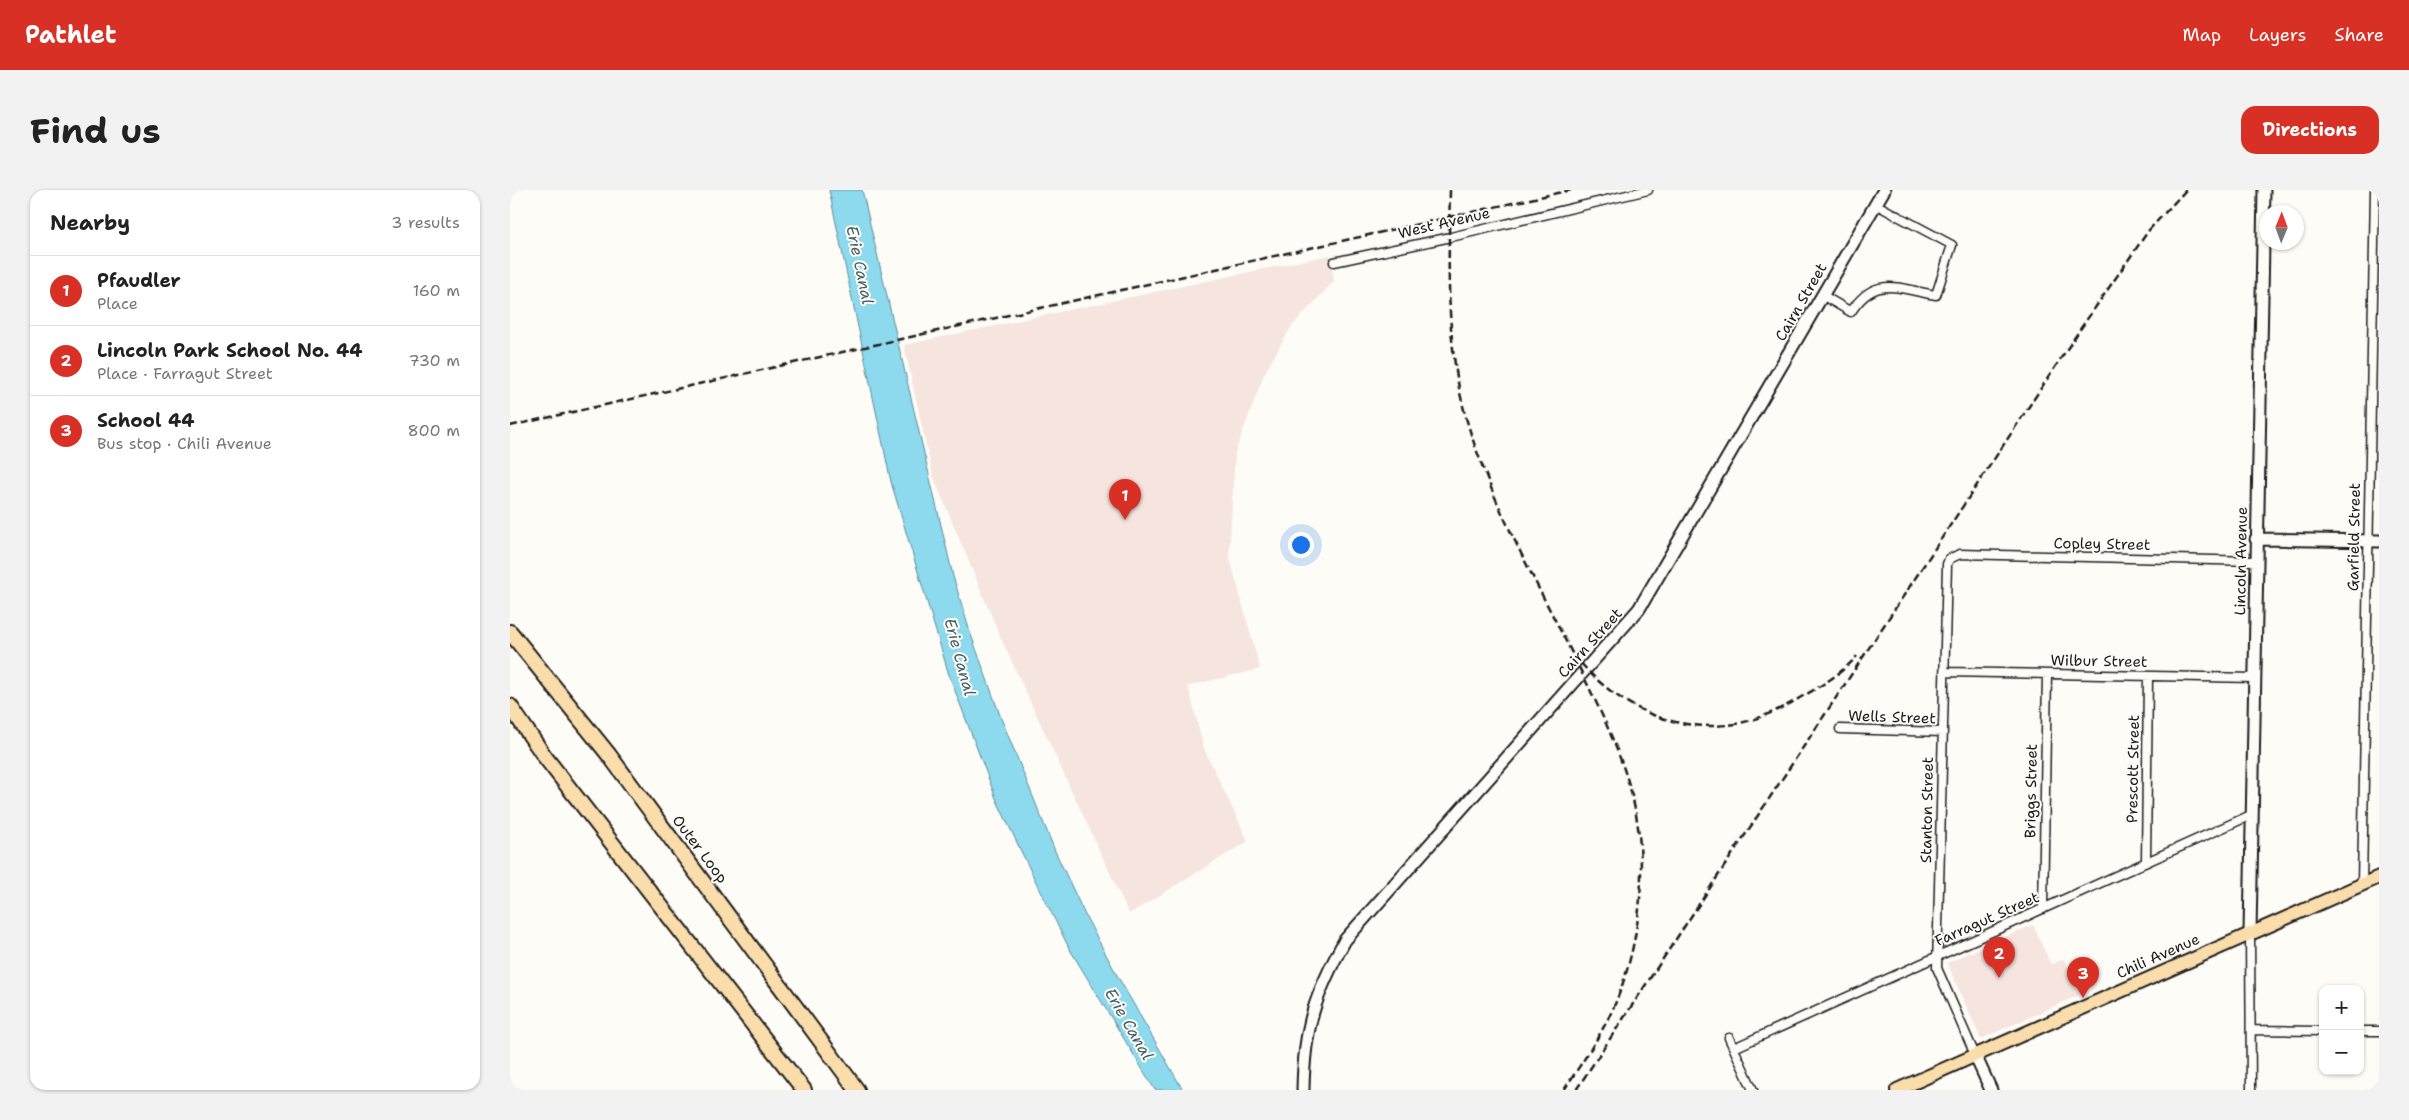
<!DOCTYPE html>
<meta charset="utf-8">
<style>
body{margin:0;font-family:"Shantell Sans",sans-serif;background:#f2f2f2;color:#222}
.controls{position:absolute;right:15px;bottom:15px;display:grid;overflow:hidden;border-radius:10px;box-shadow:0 1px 4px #0004}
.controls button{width:45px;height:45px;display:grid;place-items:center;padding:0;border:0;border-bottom:1px solid #e0e0e0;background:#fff;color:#222;font:25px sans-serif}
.compass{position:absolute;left:1749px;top:15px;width:45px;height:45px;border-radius:50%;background:#fff;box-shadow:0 1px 4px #0004;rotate:1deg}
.you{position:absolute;left:790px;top:354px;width:18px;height:18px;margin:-12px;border:4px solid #fff;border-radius:50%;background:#1a73e8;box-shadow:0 0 0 8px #1a73e833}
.badge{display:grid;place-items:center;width:32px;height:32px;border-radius:50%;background:#d93025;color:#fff;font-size:16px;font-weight:700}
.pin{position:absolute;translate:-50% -41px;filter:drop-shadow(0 1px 2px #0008)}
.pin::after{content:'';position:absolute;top:26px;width:18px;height:15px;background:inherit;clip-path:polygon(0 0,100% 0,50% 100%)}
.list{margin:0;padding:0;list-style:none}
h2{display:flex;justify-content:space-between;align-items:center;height:65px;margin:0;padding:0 20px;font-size:21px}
h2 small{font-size:16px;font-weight:400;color:#767676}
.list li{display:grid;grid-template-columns:32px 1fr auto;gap:15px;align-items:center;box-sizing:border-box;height:70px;padding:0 20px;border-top:1px solid #e0e0e0}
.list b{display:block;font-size:19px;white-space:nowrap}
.list p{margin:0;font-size:16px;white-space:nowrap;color:#767676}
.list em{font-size:16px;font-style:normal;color:#767676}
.map{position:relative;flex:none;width:1869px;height:900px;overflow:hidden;border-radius:15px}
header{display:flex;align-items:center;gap:30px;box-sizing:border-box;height:70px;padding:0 25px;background:#d93025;color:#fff}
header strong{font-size:24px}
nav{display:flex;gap:28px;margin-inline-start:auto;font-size:18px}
.intro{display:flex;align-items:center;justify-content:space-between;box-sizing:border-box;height:120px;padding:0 30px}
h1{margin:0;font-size:35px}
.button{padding:12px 22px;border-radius:15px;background:#d93025;color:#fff;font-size:18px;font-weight:700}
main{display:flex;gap:30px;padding:0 30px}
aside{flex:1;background:#fff;border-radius:15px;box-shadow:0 1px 4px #0004}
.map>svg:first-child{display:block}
.built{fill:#f6e4de}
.water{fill:#8dd9ed;stroke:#608d99}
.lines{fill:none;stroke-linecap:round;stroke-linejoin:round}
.street-casing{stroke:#1c1c1c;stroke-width:11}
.secondary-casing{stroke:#1c1c1c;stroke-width:15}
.primary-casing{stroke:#1c1c1c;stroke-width:16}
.highway-casing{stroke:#1c1c1c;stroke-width:18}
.street{stroke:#fdfcf7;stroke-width:8}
.secondary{stroke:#fdfcf7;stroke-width:11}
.primary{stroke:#faddab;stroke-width:12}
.highway{stroke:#faddab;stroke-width:14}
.rail{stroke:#1c1c1c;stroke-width:2.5;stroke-dasharray:8 4;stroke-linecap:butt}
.labels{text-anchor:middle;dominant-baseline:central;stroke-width:4;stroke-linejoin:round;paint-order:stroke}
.street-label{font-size:15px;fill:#1c1c1c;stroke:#fdfcf7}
.water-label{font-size:16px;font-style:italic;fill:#445e65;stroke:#fdfcf7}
</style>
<header>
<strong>Pathlet</strong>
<nav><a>Map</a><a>Layers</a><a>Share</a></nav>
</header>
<div class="intro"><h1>Find us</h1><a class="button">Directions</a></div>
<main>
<aside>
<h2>Nearby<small>3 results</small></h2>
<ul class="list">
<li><span class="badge">1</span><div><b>Pfaudler</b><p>Place</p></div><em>160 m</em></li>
<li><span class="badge">2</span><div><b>Lincoln Park School No. 44</b><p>Place · Farragut Street</p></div><em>730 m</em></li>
<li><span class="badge">3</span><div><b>School 44</b><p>Bus stop · Chili Avenue</p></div><em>800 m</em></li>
</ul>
</aside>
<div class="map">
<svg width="1869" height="900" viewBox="0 0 1869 900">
<rect width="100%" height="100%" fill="#fdfcf7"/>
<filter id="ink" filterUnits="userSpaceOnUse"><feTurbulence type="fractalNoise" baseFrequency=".02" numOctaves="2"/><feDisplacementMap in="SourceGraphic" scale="10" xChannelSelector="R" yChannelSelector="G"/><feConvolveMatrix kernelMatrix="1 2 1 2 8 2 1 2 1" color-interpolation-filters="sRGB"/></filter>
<g filter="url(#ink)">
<path class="built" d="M820,65L824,91L781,137L754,184L725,263L719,365L750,479L678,496L694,559L738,651L619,724L493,453L423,286L394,155Z
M1523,735L1541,775L1554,769L1569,805L1471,849L1437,773Z"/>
<path class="water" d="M319,0H352L443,386L460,442L491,528L545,661L575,725L608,787L673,900H645L559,758L524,688L487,611L439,485L381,292Z"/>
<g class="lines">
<defs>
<path id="street" d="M824,72L941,47L1138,0
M1312,105L1341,122C1365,84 1388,99 1426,105L1442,55L1365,14
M1434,482L1744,488
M1330,539L1433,542
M1636,672L1638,486
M1852,694L1865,0
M1533,719L1537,484
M1740,743L1741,900
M1742,840L1813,841
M1850,841H1869
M1219,848L1243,900
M1224,858L1741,625
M1465,865L1427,778L1437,374L1439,369L1450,364L1745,371"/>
<path id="secondary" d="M1746,349L1869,351
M1740,743L1754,0
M1465,865L1481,900
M793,900C794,836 805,805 835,750L1129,419L1374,0"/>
<path id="primary" d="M1387,900L1869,687"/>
<path id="highway" d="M0,442L99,565L347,900
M0,516L35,567L294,900"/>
</defs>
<use href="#street" class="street-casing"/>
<use href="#secondary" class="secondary-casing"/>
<use href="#primary" class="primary-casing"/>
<use href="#highway" class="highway-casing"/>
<use href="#street" class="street"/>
<use href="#secondary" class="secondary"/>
<use href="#primary" class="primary"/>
<use href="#highway" class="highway"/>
<path class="rail" d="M940,0C938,83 935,167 962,247C988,326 1030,399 1067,473C1088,516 1110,559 1122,606C1138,670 1132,743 1109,804C1096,839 1074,869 1054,900
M0,236L1061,0
M1071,473C1110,519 1170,545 1230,533C1253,528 1273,518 1293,506C1313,495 1332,483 1347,466
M1066,900L1571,138L1639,40L1676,0"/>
</g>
</g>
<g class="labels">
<g class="street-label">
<text transform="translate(934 33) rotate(-13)">West Avenue</text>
<text transform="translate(1291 112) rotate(-60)">Cairn Street</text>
<text transform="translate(1844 347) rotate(-89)">Garfield Street</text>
<text transform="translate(1592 354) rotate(1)">Copley Street</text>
<text transform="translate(1731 371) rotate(-89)">Lincoln Avenue</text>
<text transform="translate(1080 453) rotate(-48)">Cairn Street</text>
<text transform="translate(1589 471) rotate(1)">Wilbur Street</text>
<text transform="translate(1382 527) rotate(2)">Wells Street</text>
<text transform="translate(1623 579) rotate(-89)">Prescott Street</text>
<text transform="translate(1521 601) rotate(-89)">Briggs Street</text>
<text transform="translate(1417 620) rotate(-89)">Stanton Street</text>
<text transform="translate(190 659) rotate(53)">Outer Loop</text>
<text transform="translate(1477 729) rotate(-24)">Farragut Street</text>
<text transform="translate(1648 766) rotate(-24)">Chili Avenue</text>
</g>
<g class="water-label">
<text transform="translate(350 75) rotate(78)">Erie Canal</text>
<text transform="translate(450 467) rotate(75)">Erie Canal</text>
<text transform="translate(619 834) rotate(60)">Erie Canal</text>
</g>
</g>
</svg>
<div class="controls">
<button>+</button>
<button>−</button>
</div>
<svg class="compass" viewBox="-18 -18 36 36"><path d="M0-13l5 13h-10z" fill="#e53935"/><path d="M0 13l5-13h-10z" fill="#767676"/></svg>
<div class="you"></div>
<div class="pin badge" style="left:615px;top:330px">1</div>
<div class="pin badge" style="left:1489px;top:788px">2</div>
<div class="pin badge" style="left:1573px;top:808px">3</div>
</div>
</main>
